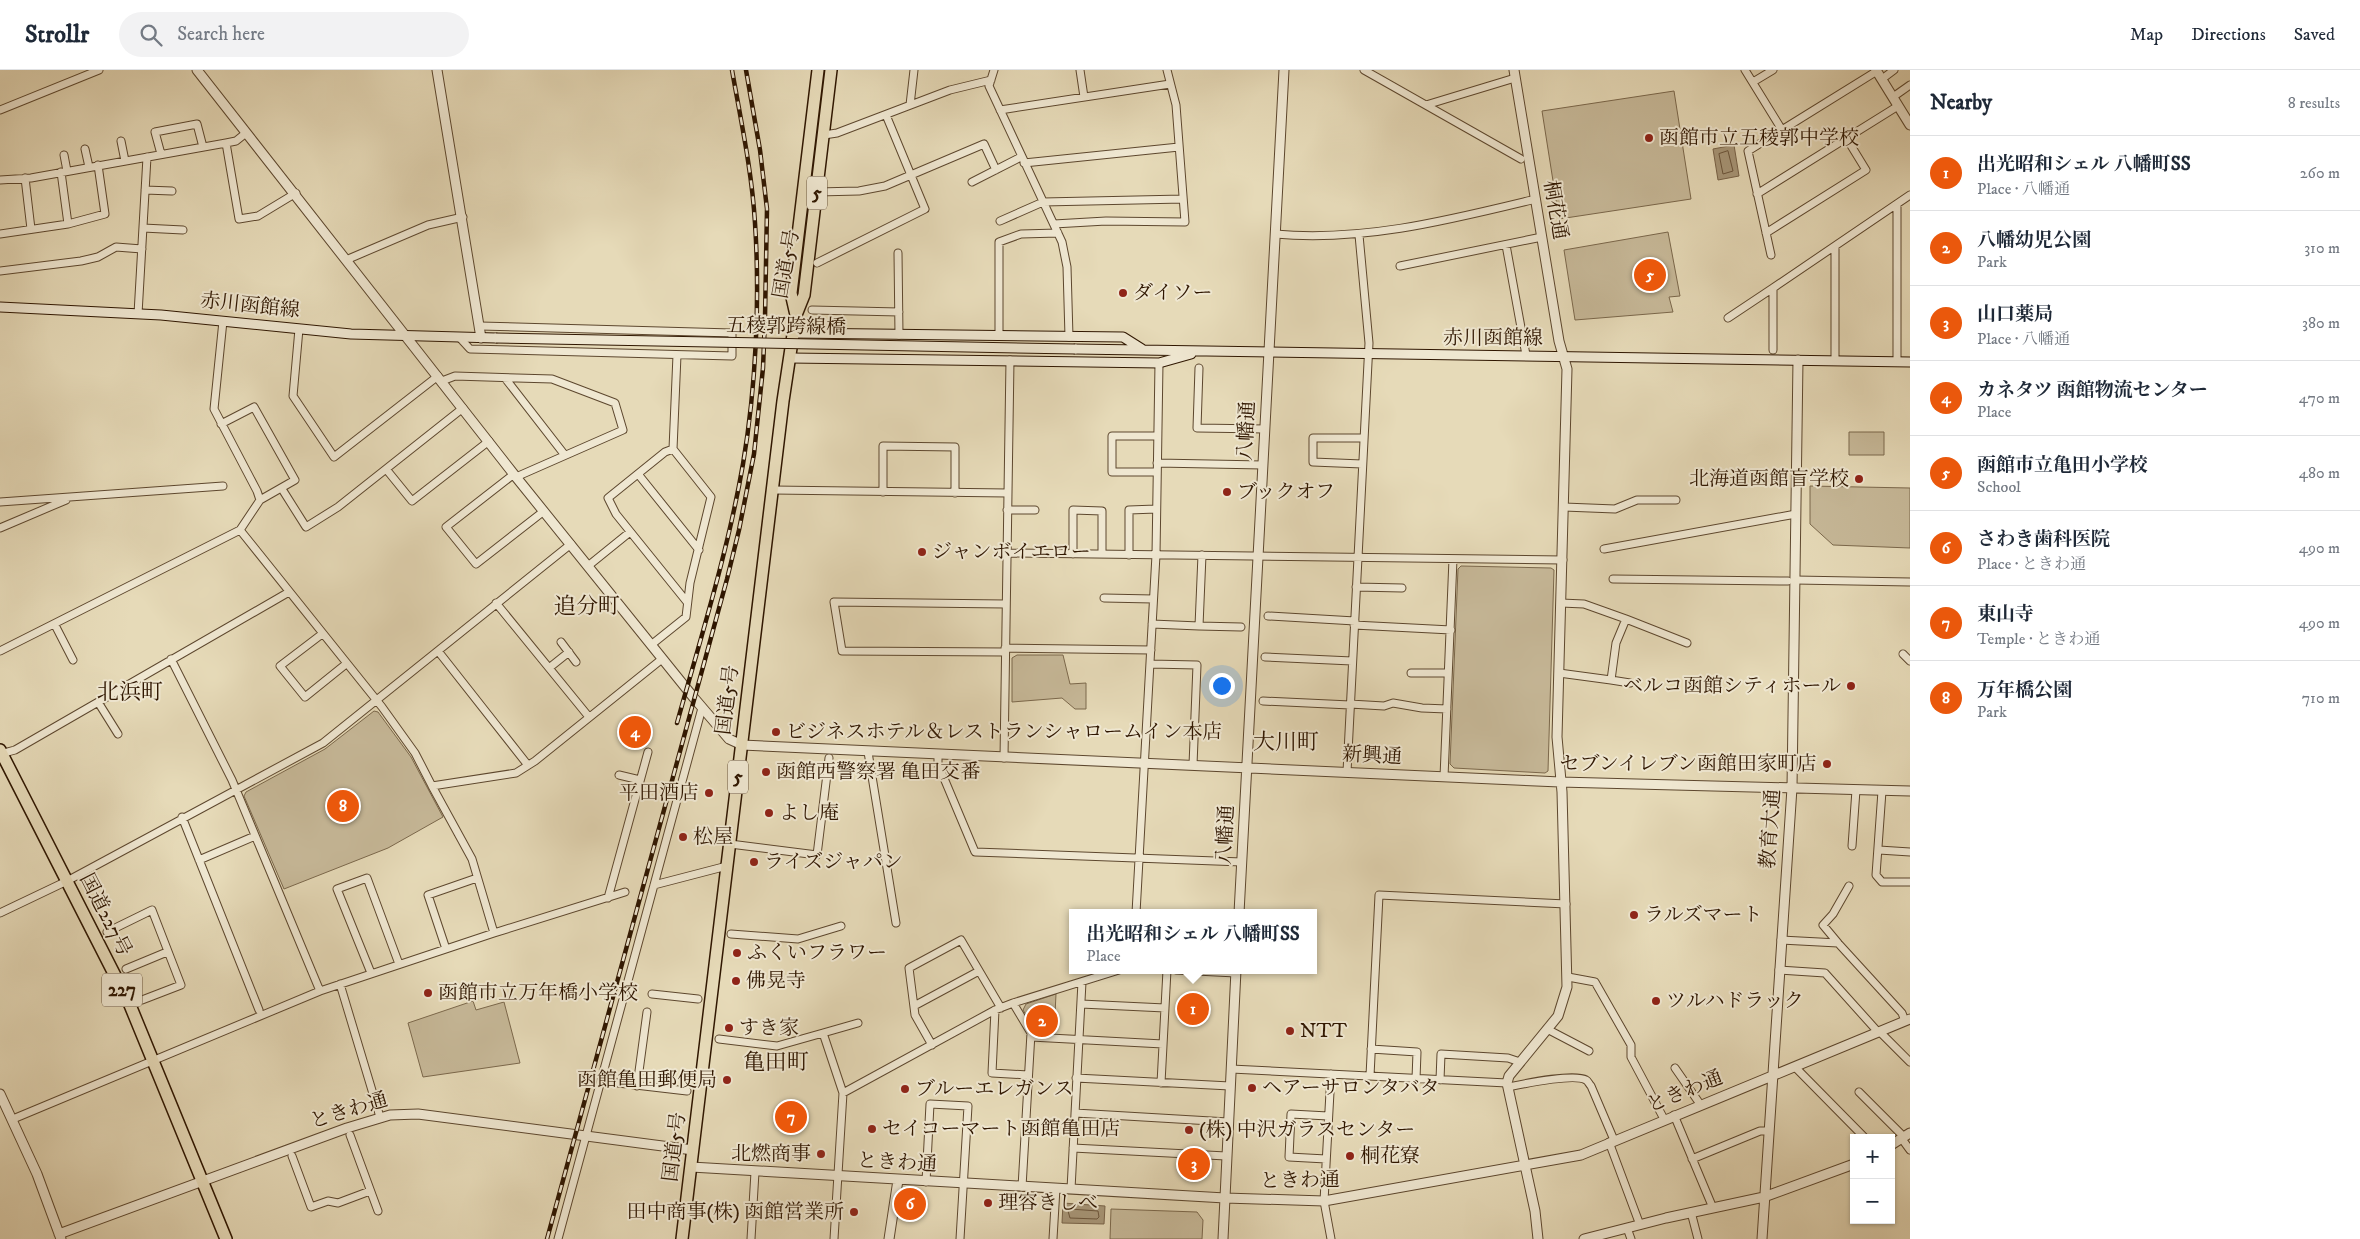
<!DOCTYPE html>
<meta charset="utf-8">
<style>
body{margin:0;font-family:"IM FELL DW Pica","Noto Serif JP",serif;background:#f2f2f3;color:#1f2937}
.controls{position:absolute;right:15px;bottom:15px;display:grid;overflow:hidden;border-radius:0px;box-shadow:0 1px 4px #0004}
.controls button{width:45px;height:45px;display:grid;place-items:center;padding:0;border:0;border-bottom:1px solid #e0e1e3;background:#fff;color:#1f2937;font:25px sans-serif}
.you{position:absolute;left:1221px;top:615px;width:18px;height:18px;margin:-12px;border:4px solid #fff;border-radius:50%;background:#1a73e8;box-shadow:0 0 0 8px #1a73e833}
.badge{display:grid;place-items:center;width:32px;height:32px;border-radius:50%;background:#ea580c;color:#fff;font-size:16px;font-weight:700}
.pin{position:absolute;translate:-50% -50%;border:2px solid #fff;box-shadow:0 1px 5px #0006}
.popup{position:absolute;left:1069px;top:839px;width:248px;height:65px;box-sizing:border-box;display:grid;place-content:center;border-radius:0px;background:#fff;filter:drop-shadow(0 1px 4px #0005);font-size:16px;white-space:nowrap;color:#747a83}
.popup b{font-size:19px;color:#1f2937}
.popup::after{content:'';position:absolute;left:50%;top:100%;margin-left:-10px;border:10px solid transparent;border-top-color:#fff}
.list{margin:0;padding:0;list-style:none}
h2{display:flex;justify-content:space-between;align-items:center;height:65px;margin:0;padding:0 20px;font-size:21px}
h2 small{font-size:16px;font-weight:400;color:#747a83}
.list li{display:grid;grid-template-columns:32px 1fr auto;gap:15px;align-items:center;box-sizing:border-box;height:75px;padding:0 20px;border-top:1px solid #e0e1e3}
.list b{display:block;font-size:19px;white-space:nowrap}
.list p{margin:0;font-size:16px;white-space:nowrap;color:#747a83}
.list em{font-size:16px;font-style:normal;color:#747a83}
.icon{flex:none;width:28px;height:28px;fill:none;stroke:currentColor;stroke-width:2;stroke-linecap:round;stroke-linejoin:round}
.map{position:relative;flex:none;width:1910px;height:1169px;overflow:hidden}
header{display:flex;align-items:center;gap:30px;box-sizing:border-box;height:70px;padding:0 25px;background:#fff;border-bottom:1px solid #e0e1e3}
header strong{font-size:24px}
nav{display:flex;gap:28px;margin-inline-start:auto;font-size:18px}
.search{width:350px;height:45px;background:#f2f2f3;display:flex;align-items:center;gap:12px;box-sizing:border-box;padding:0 18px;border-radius:28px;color:#747a83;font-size:19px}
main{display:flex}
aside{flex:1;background:#fff}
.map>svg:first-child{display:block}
.green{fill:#c7b999;stroke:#7b684c}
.water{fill:#a89779;stroke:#786349}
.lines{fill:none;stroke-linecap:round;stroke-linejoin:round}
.shore{stroke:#6c563c;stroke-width:1}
.minor-casing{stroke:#5d472e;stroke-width:9}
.tertiary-casing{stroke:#5d472e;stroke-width:11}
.secondary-casing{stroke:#2f1600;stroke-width:11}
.trunk-casing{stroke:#2f1600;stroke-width:14}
.minor{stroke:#efe7d1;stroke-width:7}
.tertiary{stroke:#efe7d1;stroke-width:9}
.secondary{stroke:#efe7d1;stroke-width:9}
.trunk{stroke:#e6dab8;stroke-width:11}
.rail-casing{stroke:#2f1600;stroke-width:4.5}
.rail{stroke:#efe7d1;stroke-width:2.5;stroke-dasharray:8;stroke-linecap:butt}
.secondary-bridge-casing{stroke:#2f1600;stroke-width:11;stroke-linecap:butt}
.secondary-bridge{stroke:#efe7d1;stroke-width:9}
.poi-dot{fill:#8f2418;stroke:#efe7d1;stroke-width:2}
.labels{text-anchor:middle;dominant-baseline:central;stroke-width:4;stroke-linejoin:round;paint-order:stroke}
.shield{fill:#efe7d1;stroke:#69553f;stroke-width:1}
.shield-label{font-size:19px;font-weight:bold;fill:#2f1600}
.poi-label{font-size:20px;fill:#2f1600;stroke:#efe7d1;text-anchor:start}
.street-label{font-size:20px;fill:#2f1600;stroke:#efe7d1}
.quarter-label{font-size:22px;fill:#2f1600;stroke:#efe7d1}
</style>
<header>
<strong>Strollr</strong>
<div class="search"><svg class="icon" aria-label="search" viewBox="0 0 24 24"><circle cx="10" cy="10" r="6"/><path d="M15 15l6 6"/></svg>Search here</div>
<nav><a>Map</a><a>Directions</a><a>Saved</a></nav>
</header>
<main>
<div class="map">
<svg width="1910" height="1169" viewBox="0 0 1910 1169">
<rect width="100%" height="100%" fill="#e6dab8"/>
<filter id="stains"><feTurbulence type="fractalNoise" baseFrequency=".004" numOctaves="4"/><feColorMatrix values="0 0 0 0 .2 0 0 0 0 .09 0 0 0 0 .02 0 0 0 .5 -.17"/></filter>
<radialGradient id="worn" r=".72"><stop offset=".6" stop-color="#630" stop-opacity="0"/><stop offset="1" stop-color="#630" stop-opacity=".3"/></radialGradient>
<path class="green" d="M1674,21L1691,129L1559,149L1542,41Z
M1668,162L1680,226L1669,227L1673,242L1575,250L1564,180Z
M1849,362H1884V385H1849Z
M1810,416L1910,418V478L1833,475L1810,454Z
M1461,496L1551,498L1554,500L1548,701L1545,703L1454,698L1450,694L1458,499Z
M1017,585H1063L1070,614L1086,613V639H1075L1062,628L1012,632V588Z
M374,641L378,642L411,687L443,747L388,778L284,819L244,726L246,722L325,679Z
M1056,924L1054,964L1037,962L1023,940L1026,934Z
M473,931L476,940L504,932L520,993L423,1007L408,953Z
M1111,1139L1197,1142L1203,1150L1202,1169H1110Z"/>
<path class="water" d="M1734,75L1739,106L1718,110L1713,79Z
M1063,1133L1105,1136L1104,1154L1062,1153Z"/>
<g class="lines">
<path class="shore" d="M1728,81L1733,101L1723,104L1719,84Z
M1070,1139L1098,1141L1099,1147L1097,1149L1070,1148L1068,1141Z"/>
<defs>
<path id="minor" d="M994,0L989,16L1062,172L1067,197L1069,267
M1080,0L1084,27
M1364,0L1521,89
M1745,0L1782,60
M1886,6L1894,0
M1753,12L1773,0
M1893,27L1910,15
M910,35L914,0
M1426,35L1515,8
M0,40L99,0
M1000,40L1170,14
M824,65L837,63L950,20L991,10
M121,71L125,91
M226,73L239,149L258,146L296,123
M85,79L89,97
M161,84L155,62L197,54L203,77
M64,85L67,101
M1024,93L1179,77
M61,102L68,154
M25,108L31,159
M0,110L31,108L226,73L236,71L246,63
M972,112L1021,87
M145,120L172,121
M817,122L859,121L885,116L984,74L996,100
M1757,124L1898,36
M1000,151L1043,132L1183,129
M1054,154L1106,151L1185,152L1176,35L1167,0
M143,158L183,160
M1766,163L1866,100L1847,69
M0,164L68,154L105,144L98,95
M1275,164C1364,172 1449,150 1536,129
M1506,175L1526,285
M1835,176V291
M898,183L899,265
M1771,185L1748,81L1877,1
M346,190L428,155L463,147
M817,193L925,139L886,45
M1400,196L1542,167
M0,201L81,191L98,187L116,177L142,179
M812,240L899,242
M138,244L147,87
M1728,248L1773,218
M299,259L293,326L334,387L438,306
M999,266V172L1021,164L1058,163
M459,267L470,279L732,286V263L480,256
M1773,280V218L1910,125
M1897,292V134
M1199,298L1197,358L1265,359
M505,308L564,384
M442,311L455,306L552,309L615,333L623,360L516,407
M221,354L254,337L295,410L260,430L257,421L214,339L223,251
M673,379L665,382L608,428L616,444L687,532
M1157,393L1263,395
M1362,394L1313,392V368H1363
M386,399L412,431L489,371
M1157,402H1112V366H1157
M514,404L446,457L476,494L544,441
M638,404L699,480
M282,419L306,457L338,437L463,338
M773,420L1007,423
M883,422V376L955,377V423
M0,432L223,416
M1564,437L1615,439L1637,430H1676
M1007,440H1035
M0,458L66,430
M240,460L382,637L415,683L432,716L516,703L535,691L662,589
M1604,479L1796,444
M1007,483L1563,490
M1073,484V440L1102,441V484
M1129,485V440L1156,439
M588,496L630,462
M1613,509L1788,511
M1795,510L1910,512
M1356,517L1402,518
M1104,528L1153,529
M496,533L589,647
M1268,546L1355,551
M1626,549L1687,573
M1152,554L1199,556L1202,485
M55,555L73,590
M1354,555L1451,560
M1199,556L1241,557
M322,564L280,596L305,627L346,594
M561,572L576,592
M651,575L686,547L690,513L711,427L673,379L677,285
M1005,578L1151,580
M0,581L240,460L260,430
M438,581L527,694
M1005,582L842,581L834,532L1005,534
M1903,584L1910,591
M1265,587L1352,591
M171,589L232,710L320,921
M1150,594L1197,595L1193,695
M549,598L569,582
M1411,603H1448
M1559,603L1611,610L1616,573L1626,549L1584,534L1561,533
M1611,610L1630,613
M1263,631L1350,635
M98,632L118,664
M1350,634L1384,636L1393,633L1422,638L1447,639
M868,682L896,853
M0,684L15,680L289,522
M938,686V694L975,782L1242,792
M1004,688L1010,290
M1347,702L1369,273L1359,165
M619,705L640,710
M1444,707L1453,489
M432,716L472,789L494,863
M1882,721L1876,805L1882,812H1910
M182,747L259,940
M730,774L817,785L829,688
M1852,776L1856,720
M1879,780L1910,782
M199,790L255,766
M654,815L727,796
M608,828L648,682
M0,843L67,811L323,673L571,474
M1136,843L1156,485L1159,293
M107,862L152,840L181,915L142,930
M731,864L798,869L841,856
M1781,870L1838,873L1902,943L1905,951
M1838,873L1823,855L1833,844L1849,816
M446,879L428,825L477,808
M126,899L167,882
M1176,900L1236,903
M1779,900L1825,903L1878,962
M371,903L337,819L367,808L399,894
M1568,907L1595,912L1631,975V987L1664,1049
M340,914L380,1047
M652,924L698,929
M1013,933L1031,963L1022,1117
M1081,934L1165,938
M914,936L979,901
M995,940L992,1003L1028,1005
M1547,959L1589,981
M1880,962L1910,992
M823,963L858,953
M1031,967L1163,974
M719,969L777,976L823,963L843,1023L834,1169
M932,975L915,945L909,898L961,870L1001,938
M1371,979L1417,982L1416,1009
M1795,997L1865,1068
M1675,998L1700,1034
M1231,999L1507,1013
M1370,1006L1379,825L1566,834
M1076,1008L1230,1016
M1440,1010L1441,984L1508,988L1520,992
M601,1011L687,1021
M1161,1013L1167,900
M637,1016L647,942
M1508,1017C1523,1014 1574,1003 1586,1010C1588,1011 1589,1014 1591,1016L1614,1070
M1859,1022L1904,1067
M843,1023L995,940L1013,933L1119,900
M1075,1043L1228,1052
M1674,1045L1713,1138
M13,1049L320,921L494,863L625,822
M350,1065L378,1141
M1902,1069L1910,1080
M1609,1072L1640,1155
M1073,1078L1226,1086
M292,1086L311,1137L328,1131L338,1133L370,1121
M1326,1089L1289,1087L1291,1044L1328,1046
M1692,1089L1760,1061H1768
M926,1112L930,1034L968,1036L960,1169
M1071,1119L1082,912
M1691,1142L1698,1169
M1627,1158L1631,1169
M558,1169L702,638
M751,1169L755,1102
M1053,1169L1056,1118
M1331,1169L1324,1131L1331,1004"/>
<path id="tertiary" d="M197,0L516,407L694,628L729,669L742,675L1560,712L1910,721
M437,0L481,268
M1514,0L1559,271L1567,299L1557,667L1562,722L1567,917L1558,946L1509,1006L1507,1013L1535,1141L1538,1169
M1876,0L1910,55
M1239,843L1284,0
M0,1024L37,1104L61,1169
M1891,1075L1910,1063
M691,1097L1225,1128L1324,1131L1581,1085L1910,949
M59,1164L347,1058L390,1045L418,1044L693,1080
M889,1169L898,1110
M1223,1169L1236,900
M1584,1169L1666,1148L1764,1127L1854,1094
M1762,1169L1792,718L1798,290"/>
<path id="secondary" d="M0,237L161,245L351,264L496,268
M793,263L1123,267L1142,279
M1075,279L1910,292
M790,288L1159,293L1191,284"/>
<path id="trunk" d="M796,245L791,223L818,0
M0,680L130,935L226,1169
M682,1169L783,331L796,245L804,225L831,0"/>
</defs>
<use href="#minor" class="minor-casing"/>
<use href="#tertiary" class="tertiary-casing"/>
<use href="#secondary" class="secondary-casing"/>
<use href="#trunk" class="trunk-casing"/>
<use href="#minor" class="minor"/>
<use href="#tertiary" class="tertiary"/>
<use href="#secondary" class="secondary"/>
<use href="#trunk" class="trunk"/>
<defs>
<path id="rail" d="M677,653C701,567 728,481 743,394C756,317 760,230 755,153C752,102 741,51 732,0
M547,1169L727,509L739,460L754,384L763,298L765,248L767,139L760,80L746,0"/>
</defs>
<use href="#rail" class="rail-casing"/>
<use href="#rail" class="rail"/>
<defs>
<path id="secondary-bridge" d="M496,268L1075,279"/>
</defs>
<use href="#secondary-bridge" class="secondary-bridge-casing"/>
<use href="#secondary-bridge" class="secondary-bridge"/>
</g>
<g class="poi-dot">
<circle cx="1649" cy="68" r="5"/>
<circle cx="1123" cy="223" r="5"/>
<circle cx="1859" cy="409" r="5"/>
<circle cx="1227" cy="422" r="5"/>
<circle cx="922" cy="482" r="5"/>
<circle cx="1851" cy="616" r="5"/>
<circle cx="776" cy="662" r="5"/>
<circle cx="1827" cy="694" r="5"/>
<circle cx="766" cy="702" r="5"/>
<circle cx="709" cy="723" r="5"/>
<circle cx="769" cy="743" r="5"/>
<circle cx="683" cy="767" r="5"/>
<circle cx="754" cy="792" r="5"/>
<circle cx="1634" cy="845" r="5"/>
<circle cx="737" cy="883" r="5"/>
<circle cx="736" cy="911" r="5"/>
<circle cx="428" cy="923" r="5"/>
<circle cx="1656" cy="931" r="5"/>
<circle cx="729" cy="958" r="5"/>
<circle cx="1290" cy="961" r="5"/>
<circle cx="727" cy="1010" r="5"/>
<circle cx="1252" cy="1018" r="5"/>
<circle cx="905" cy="1019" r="5"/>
<circle cx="872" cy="1059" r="5"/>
<circle cx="1189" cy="1060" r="5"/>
<circle cx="821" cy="1084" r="5"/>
<circle cx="1350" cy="1086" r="5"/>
<circle cx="988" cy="1133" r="5"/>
<circle cx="854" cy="1142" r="5"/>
</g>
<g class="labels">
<g class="shield">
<rect x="807" y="106.5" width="20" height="33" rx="4"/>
<rect x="728" y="690.5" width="20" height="33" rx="4"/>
<rect x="102" y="903.5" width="40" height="33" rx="4"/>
</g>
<g class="shield-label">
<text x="817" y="123">5</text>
<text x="738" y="707">5</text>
<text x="122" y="920">227</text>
</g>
<g class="poi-label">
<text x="1659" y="68">函館市立五稜郭中学校</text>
<text x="1133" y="223">ダイソー</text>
<text x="1849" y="409" text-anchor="end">北海道函館盲学校</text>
<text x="1237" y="422">ブックオフ</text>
<text x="932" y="482">ジャンボイエロー</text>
<text x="1841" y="616" text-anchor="end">ベルコ函館シティホール</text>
<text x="786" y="662">ビジネスホテル＆レストランシャロームイン本店</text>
<text x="1817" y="694" text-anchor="end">セブンイレブン函館田家町店</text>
<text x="776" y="702">函館西警察署 亀田交番</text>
<text x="699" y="723" text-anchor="end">平田酒店</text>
<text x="779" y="743">よし庵</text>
<text x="693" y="767">松屋</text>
<text x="764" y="792">ライズジャパン</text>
<text x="1644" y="845">ラルズマート</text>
<text x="747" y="883">ふくいフラワー</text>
<text x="746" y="911">佛晃寺</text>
<text x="438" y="923">函館市立万年橋小学校</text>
<text x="1666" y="931">ツルハドラック</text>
<text x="739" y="958">すき家</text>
<text x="1300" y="961">NTT</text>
<text x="717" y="1010" text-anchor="end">函館亀田郵便局</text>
<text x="1262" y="1018">ヘアーサロンタバタ</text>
<text x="915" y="1019">ブルーエレガンス</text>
<text x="882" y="1059">セイコーマート函館亀田店</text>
<text x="1199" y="1060">(株) 中沢ガラスセンター</text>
<text x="811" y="1084" text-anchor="end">北燃商事</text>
<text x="1360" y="1086">桐花寮</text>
<text x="998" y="1133">理容きしべ</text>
<text x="844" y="1142" text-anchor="end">田中商事(株) 函館営業所</text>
</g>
<g class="street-label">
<text transform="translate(1555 140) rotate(80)">桐花通</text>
<text transform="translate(787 194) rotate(-80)">国道5号</text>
<text transform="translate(250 236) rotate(6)">赤川函館線</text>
<text transform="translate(786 257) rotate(1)">五稜郭跨線橋</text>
<text x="1493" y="268">赤川函館線</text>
<text transform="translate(1247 361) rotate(-87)">八幡通</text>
<text transform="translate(728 630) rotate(-83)">国道5号</text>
<text transform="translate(1372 686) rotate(3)">新興通</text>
<text transform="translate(1771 759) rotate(-86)">教育大通</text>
<text transform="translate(1226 765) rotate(-87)">八幡通</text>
<text transform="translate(105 845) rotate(63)">国道227号</text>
<text transform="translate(1685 1022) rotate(-22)">ときわ通</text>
<text transform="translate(349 1041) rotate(-17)">ときわ通</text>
<text transform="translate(675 1077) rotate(-83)">国道5号</text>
<text transform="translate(897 1093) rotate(3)">ときわ通</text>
<text transform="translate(1300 1111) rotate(-1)">ときわ通</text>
</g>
<g class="quarter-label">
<text x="587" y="536">追分町</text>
<text x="130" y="622">北浜町</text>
<text x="1286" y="672">大川町</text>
<text x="776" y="992">亀田町</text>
</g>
</g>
<rect width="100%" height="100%" filter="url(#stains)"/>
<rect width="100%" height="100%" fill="url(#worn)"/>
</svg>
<div class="controls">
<button>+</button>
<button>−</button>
</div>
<div class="you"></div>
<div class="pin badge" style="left:1193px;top:939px">1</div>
<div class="popup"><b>出光昭和シェル 八幡町SS</b>Place</div>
<div class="pin badge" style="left:1042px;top:951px">2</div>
<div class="pin badge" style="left:1194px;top:1094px">3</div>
<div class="pin badge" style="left:635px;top:662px">4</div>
<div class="pin badge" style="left:1650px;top:205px">5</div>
<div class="pin badge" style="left:910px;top:1134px">6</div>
<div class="pin badge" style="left:791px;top:1047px">7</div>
<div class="pin badge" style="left:343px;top:736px">8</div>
</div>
<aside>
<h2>Nearby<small>8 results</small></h2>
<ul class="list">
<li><span class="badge">1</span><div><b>出光昭和シェル 八幡町SS</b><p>Place · 八幡通</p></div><em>260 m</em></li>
<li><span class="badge">2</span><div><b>八幡幼児公園</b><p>Park</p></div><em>310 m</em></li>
<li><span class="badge">3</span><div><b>山口薬局</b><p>Place · 八幡通</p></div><em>380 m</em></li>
<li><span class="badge">4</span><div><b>カネタツ 函館物流センター</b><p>Place</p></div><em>470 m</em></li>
<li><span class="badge">5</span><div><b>函館市立亀田小学校</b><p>School</p></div><em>480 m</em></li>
<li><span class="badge">6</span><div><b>さわき歯科医院</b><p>Place · ときわ通</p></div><em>490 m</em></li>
<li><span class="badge">7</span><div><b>東山寺</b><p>Temple · ときわ通</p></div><em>490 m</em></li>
<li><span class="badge">8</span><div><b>万年橋公園</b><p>Park</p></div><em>710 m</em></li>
</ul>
</aside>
</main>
